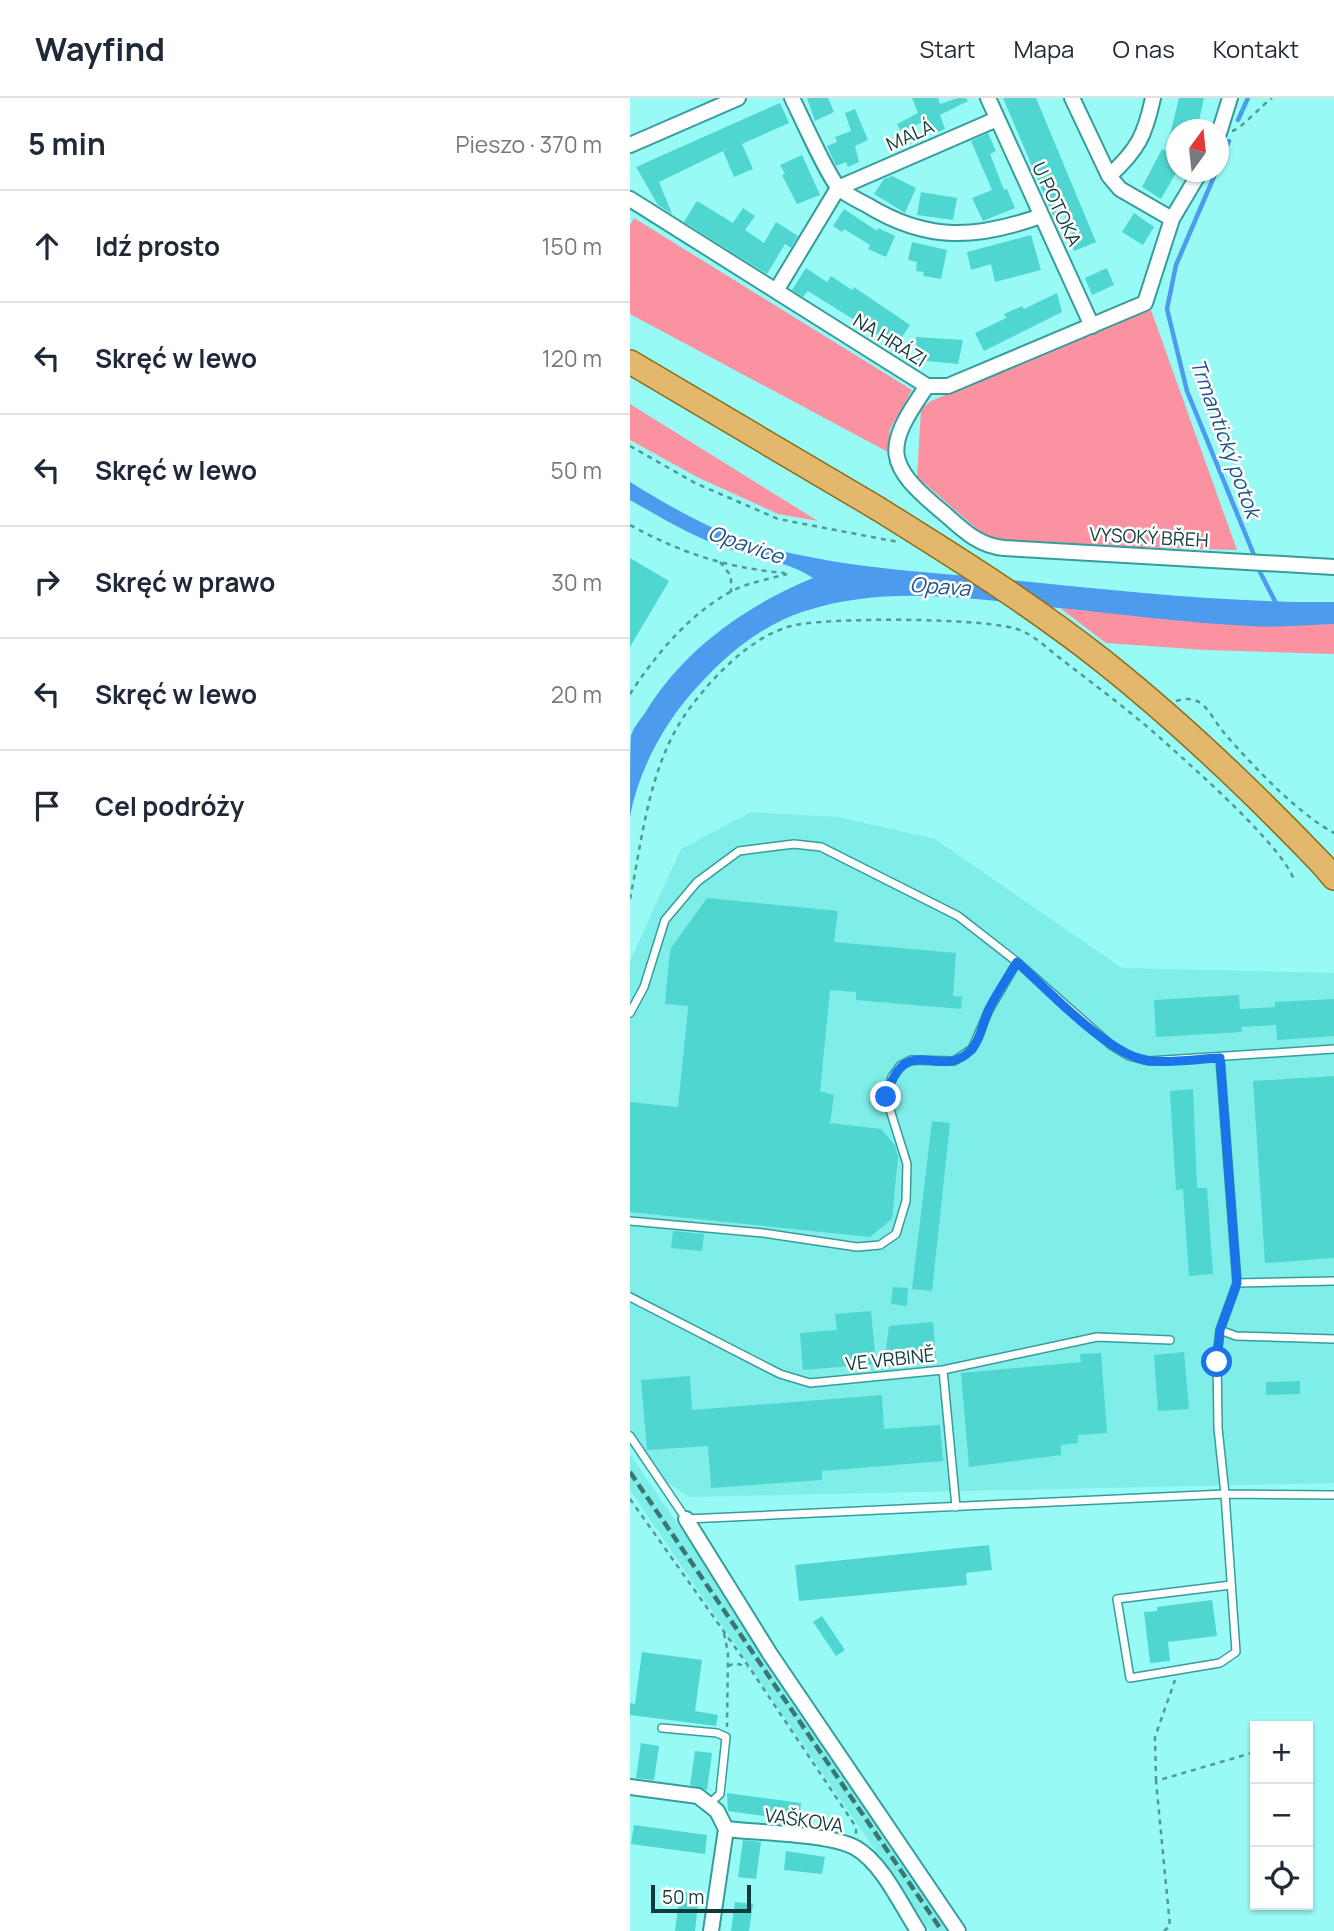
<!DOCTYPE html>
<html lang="pl">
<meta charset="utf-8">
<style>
body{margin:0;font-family:Manrope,sans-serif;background:#f2f2f3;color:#1f2937}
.controls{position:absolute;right:21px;bottom:21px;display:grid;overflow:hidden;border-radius:0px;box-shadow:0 2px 5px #0004}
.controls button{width:63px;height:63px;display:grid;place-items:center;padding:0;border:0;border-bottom:2px solid #e0e1e3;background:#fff;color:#1f2937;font:35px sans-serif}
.compass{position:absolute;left:536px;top:21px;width:63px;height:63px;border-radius:50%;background:#fff;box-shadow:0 2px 5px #0004;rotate:15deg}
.scale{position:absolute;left:21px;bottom:18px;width:100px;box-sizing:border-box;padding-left:7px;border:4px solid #103b3a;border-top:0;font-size:19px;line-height:24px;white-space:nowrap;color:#103b3a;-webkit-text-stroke:5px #fff;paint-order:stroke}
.stop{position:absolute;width:21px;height:21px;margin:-16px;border:5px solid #1a73e8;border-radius:50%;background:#fff}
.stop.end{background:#1a73e8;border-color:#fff;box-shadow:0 2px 7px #0008}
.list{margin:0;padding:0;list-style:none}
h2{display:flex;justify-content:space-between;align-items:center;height:91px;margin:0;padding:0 28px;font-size:30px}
h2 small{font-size:23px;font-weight:400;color:#747a83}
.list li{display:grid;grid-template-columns:46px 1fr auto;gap:21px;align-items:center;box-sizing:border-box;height:112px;padding:0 28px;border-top:2px solid #e0e1e3}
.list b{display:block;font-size:26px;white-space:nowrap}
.list em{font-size:23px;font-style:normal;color:#747a83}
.icon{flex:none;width:38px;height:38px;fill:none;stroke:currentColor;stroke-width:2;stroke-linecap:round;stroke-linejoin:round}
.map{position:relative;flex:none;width:704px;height:1833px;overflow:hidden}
header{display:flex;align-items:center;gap:42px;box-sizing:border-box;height:98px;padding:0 35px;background:#fff;border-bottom:2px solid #e0e1e3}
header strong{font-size:33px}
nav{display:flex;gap:38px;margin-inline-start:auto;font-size:24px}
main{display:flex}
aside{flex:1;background:#fff}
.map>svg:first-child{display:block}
.built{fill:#7fede8}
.green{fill:#fb92a1}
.water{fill:#4c9bed}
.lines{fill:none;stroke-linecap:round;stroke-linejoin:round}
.stream{stroke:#4c9bed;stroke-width:4.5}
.building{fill:#4fd6d1}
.service-casing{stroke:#369d9a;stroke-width:10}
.minor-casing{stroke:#369d9a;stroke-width:18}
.primary-casing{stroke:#8d6e1b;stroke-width:26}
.path{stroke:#529895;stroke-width:2.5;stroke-dasharray:5 5;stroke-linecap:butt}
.service{stroke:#fff;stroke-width:7}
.minor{stroke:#fff;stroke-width:14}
.primary{stroke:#e3b86d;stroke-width:23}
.rail{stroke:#3a7673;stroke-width:4.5;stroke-dasharray:10 5;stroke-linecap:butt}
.primary-bridge-casing{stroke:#8d6e1b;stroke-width:26;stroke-linecap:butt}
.primary-bridge{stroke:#e3b86d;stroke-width:23}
.route{stroke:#1a73e8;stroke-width:9}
.labels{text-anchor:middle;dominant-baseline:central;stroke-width:5;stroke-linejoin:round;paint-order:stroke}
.street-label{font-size:19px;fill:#103b3a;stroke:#fff}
.water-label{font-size:21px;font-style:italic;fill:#1d5388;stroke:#fff}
</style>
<header>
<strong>Wayfind</strong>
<nav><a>Start</a><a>Mapa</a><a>O nas</a><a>Kontakt</a></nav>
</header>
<main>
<aside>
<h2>5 min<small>Pieszo · 370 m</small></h2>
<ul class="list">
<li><svg class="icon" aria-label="ahead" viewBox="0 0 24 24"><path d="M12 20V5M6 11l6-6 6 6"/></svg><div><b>Idź prosto</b></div><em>150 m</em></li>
<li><svg class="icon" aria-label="left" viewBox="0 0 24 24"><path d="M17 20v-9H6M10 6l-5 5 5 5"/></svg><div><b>Skręć w lewo</b></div><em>120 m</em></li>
<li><svg class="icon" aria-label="left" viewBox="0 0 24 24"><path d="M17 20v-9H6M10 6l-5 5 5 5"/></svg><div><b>Skręć w lewo</b></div><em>50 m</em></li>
<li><svg class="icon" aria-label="right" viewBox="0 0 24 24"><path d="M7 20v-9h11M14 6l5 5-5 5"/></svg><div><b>Skręć w prawo</b></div><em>30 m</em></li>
<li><svg class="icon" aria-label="left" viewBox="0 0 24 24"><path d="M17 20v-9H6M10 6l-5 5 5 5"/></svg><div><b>Skręć w lewo</b></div><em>20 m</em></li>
<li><svg class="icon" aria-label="arrive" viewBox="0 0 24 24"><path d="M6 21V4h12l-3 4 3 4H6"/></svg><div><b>Cel podróży</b></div></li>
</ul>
</aside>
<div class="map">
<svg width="704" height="1833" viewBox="0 0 704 1833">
<rect width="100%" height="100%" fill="#98faf5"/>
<path class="built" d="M121,714L208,719L305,741L492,870L704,875V1385L59,1399L27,1378L0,1341V863L51,751Z
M0,1356L324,1833H300L0,1392Z"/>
<path class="green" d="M4,120L282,292L260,331L258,354L0,216V127Z
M521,212L607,452L373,445L348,432L287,379L291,311L301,303Z
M0,306L188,423L148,416L67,379L0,342Z
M430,510L621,528L704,526V556L576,552L476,545Z"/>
<path class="water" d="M0,384C36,406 73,428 113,442C195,469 285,473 370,481C481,492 592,505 704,504V526C676,527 647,530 619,528C556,525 492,516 429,510C346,501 257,486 175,513C132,527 98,555 68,588C35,623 9,671 0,718C0,700 0,653 1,638C3,630 10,622 15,615C53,552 115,508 183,480C160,464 129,461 102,452C66,441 32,420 0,402Z"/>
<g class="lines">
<path class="stream" d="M608,22L618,0
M589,68L599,43
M586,74L546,167L537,211L557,293L624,457
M630,474L647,507"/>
</g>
<path class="building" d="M177,0H198L204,14L185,23Z
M282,0H308L310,6L328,0H336L338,3L310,17L315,31L303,36L298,22L271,33L267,26L288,15Z
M373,0H406L466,144L444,153L438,137L442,135L434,116L424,120Z
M549,0H574L567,32H547V73L531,101L512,89L532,51L536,53Z
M150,5L159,25L112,46L123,71L104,79L93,53L29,84L42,116L28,107L6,69Z
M225,11L238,42L225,48L229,64L218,69L216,64L206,68L197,48L207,44L205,39L221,33L215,15Z
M358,35L366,53L360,56L374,92L377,91L385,110L353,123L342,100L362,92L341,43Z
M172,57L190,97L167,106L152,77L155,76L150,67Z
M262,78L286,90L275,115L244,96L254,81Z
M291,94L327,100L323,122L287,117Z
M67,103L103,125L113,110L125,118L115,132L134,145L146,124L168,138L161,150L155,146L137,176L54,124Z
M214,111L247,133L248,130L265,138L256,159L238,151L240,147L214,131L212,134L203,128Z
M504,115L524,129L513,147L492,134Z
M401,137L411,172L365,184L361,166L341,172L337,154Z
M282,144L317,152L311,181L293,178L294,174L286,173L287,164L278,162Z
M176,170L197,184L201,178L222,192L224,189L280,227L266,248L178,193L173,199L162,192Z
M477,170L484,187L462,197L455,180Z
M427,195L432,214L354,253L345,235L376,220L374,216L392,208L394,211Z
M286,239L333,242L328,266L287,262Z
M0,460L39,483L0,549Z
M77,800L208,813L204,844L326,855L323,898L332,899L331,911L226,902V894L200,892L190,993L204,997L200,1025L251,1031L265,1047L268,1059L262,1121L240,1139L0,1114V1004L48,1009L58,911V908L35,906L39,862L41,850Z
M609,897L610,911L645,909V904L704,901V938L647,942L646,927L611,929L612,934L526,939L524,902Z
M704,978V1160L635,1165L623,983Z
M563,991L567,1090H577L583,1176L559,1178L553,1091L546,1092L540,993Z
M302,1023L320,1025L302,1193L282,1191Z
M43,1133L74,1136L72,1153L41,1150Z
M263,1189L278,1190L277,1208L261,1206Z
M241,1213L246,1266L173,1272L170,1235L207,1232L205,1216Z
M303,1224L306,1261L254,1265L259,1228Z
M554,1254L559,1311L528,1313L524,1257Z
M471,1255L477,1335L448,1337V1345L431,1347V1357L339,1369L331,1275L451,1264L450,1256Z
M60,1278L62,1312L252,1297L254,1331L310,1327L313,1363L192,1373V1382L81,1390L78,1348L17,1352L11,1282Z
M670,1283V1296L636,1297V1284Z
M359,1447L362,1472L336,1475L337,1487L169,1503L165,1467Z
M582,1502L587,1538L538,1544L540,1563L520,1565L514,1514L527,1513V1509Z
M192,1518L215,1552L206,1558L183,1524Z
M12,1554L72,1562L65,1613L88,1617L86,1628L0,1617V1605L5,1606Z
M11,1645L29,1648L24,1682L6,1680Z
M65,1653L82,1655L77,1692L60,1687Z
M97,1695L171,1705L169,1723L98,1713Z
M4,1727L77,1737L75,1756L1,1746Z
M113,1742L131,1744L126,1781L108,1779Z
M156,1753L195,1759L192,1776L154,1772Z
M50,1793L69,1796L65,1833H45Z
M105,1804L123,1806L119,1833H101Z"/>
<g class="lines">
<defs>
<path id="service" d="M0,915L14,889L35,822L67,784L109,753L164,746L191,749L328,818L387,864L481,947L499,958L519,963L704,951
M0,1123L133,1135L227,1149L250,1147L266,1136L276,1103L277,1066L256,999L262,979L270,968L281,962L324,963L342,951L359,912L387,864
M607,1185L704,1183
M0,1199L150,1276L180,1285L313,1272L467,1239L540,1242
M590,1232L606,1238L704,1241
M313,1272L326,1409
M0,1338L56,1421L595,1396L588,1330L587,1257L590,1232L607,1185L590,960
M601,1487L487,1501L500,1580L590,1565L606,1554L595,1396L704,1397
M32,1630L87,1635L96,1639L90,1696L79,1706"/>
<path id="minor" d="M162,0C171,18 198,79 209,90C216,97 228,102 237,107C297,144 346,141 411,118
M358,0L462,228
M442,0L479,78L490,91L542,121
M589,35L600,0
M0,47L108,0
M479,78C508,52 515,37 523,0
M0,101L297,288H318L515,205L542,121L570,74
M146,193L208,90L367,21
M297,288C253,351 254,366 315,416C333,432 349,448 374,450L704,469
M56,1421L140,1556L328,1833
M0,1689L68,1698L87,1713L96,1731L81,1833
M96,1731C129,1735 199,1735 226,1750C253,1766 271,1807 288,1833"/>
<path id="primary" d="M0,264L247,410
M692,766L704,780"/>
</defs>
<use href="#service" class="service-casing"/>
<use href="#minor" class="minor-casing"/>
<use href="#primary" class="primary-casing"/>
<path class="path" d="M602,33C611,31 632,7 642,0
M0,348L65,385L148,421L268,444
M0,427C51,455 97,470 155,475
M90,464L101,478V494
M0,596C26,556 61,514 104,492C120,484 140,481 157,476
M546,603C555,600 564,600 572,606C581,614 587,627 595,636C624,669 666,714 704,735
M0,801C13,737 19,666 59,611C83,579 120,539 161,528C193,519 364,519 392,533C408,540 421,554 435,564C470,591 505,617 538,647C567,673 653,749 664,782
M0,1401L119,1569L226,1729V1737
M94,1535L98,1555L97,1629
M98,1568L105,1565L118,1569
M526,1683L525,1639L545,1582
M534,1833L540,1828L526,1683L625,1654"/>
<use href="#service" class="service"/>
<use href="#minor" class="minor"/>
<use href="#primary" class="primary"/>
<path class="rail" d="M0,1374L312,1833"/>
<defs>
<path id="primary-bridge" d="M247,410C324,458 401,506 473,563C551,625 623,694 692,766"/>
</defs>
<use href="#primary-bridge" class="primary-bridge-casing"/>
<use href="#primary-bridge" class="primary-bridge"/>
</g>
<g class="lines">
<path class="route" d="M256,999C276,930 310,985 341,952C351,941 353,924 359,911C367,895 378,879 387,864C417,891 481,960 520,963C542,965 567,961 590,960L607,1185L590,1232L587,1264"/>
</g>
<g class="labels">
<g class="street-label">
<text transform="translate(280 37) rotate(-24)">MALÁ</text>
<text transform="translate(427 106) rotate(65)">U POTOKA</text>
<text transform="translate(260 242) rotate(32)">NA HRÁZI</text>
<text transform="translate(519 439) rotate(3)">VYSOKÝ BŘEH</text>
<text transform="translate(260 1261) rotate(-6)">VE VRBINĚ</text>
<text transform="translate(174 1722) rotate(8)">VAŠKOVA</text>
</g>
<g class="water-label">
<text transform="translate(596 340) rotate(70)">Trmantický potok</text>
<text transform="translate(116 446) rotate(19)">Opavice</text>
<text transform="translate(310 488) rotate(4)">Opava</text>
</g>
</g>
</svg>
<div class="controls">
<button>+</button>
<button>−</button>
<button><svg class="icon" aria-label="locate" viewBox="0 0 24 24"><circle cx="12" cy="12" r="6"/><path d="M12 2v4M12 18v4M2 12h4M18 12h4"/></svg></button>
</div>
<svg class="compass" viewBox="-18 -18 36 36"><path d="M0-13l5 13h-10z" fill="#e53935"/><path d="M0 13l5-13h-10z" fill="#747a83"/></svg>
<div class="scale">50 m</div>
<div class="stop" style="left:587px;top:1264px"></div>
<div class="stop end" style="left:256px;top:999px"></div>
</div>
</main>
